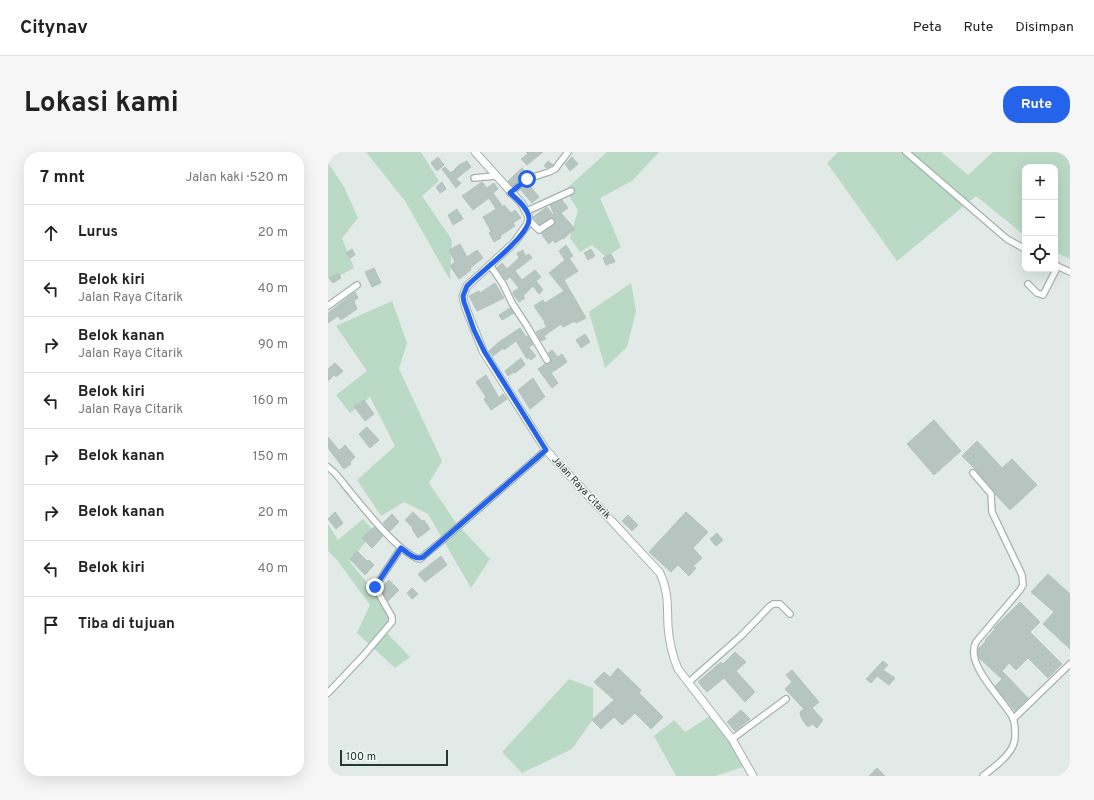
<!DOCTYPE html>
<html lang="id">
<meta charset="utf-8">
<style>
body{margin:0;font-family:Overpass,sans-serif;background:#f6f6f6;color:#222}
.controls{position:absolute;right:12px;top:12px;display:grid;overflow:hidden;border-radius:8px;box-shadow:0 4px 16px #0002}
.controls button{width:36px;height:36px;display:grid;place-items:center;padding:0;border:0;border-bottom:1px solid #e0e0e0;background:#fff;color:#222;font:20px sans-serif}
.scale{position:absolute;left:12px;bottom:10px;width:108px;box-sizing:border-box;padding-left:4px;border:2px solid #223a34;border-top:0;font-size:11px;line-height:14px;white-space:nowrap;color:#223a34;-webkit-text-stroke:3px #f1f7f4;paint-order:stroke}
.stop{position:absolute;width:12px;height:12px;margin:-9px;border:3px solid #2563eb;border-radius:50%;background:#fff}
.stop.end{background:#2563eb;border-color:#fff;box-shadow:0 1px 4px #0008}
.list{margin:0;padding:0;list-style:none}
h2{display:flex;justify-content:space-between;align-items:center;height:52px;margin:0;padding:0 16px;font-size:17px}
h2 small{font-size:13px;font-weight:400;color:#767676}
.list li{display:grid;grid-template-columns:26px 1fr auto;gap:12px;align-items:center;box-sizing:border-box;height:56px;padding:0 16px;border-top:1px solid #e0e0e0}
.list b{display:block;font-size:15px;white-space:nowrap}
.list p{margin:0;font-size:13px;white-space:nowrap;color:#767676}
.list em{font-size:13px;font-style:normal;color:#767676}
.icon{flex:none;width:22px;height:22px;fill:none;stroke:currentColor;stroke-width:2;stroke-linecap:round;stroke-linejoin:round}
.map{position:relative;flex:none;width:742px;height:624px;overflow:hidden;border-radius:16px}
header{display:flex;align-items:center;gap:24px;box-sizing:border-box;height:56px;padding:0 20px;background:#fff;border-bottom:1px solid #e0e0e0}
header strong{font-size:19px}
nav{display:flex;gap:22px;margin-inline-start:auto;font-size:14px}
.intro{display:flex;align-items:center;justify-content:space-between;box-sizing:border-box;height:96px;padding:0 24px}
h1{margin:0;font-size:28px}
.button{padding:10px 18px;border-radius:16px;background:#2563eb;color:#fff;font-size:14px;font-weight:700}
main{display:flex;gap:24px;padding:0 24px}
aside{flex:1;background:#fff;border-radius:16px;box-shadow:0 4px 16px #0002}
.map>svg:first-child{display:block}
.green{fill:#bbdac5}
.building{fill:#b6c5bf;stroke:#b4c3be}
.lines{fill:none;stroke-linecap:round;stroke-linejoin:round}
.minor-casing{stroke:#a4b2ad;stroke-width:8}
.tertiary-casing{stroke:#a4b2ad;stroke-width:9}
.minor{stroke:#fff;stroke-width:5.5}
.tertiary{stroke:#fff;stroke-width:7}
.route{stroke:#2563eb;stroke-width:5}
.labels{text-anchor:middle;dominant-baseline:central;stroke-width:3;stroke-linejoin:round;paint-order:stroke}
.street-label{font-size:10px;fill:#223a34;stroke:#f1f7f4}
</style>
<header>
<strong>Citynav</strong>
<nav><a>Peta</a><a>Rute</a><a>Disimpan</a></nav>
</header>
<div class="intro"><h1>Lokasi kami</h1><a class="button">Rute</a></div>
<main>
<aside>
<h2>7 mnt<small>Jalan kaki · 520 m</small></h2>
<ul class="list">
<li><svg class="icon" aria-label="ahead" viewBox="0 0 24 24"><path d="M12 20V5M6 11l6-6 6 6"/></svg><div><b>Lurus</b></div><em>20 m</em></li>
<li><svg class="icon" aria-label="left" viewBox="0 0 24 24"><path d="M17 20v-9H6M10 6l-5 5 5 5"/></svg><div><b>Belok kiri</b><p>Jalan Raya Citarik</p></div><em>40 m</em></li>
<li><svg class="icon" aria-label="right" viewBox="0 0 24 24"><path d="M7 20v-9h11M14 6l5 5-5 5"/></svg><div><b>Belok kanan</b><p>Jalan Raya Citarik</p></div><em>90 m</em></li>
<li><svg class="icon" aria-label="left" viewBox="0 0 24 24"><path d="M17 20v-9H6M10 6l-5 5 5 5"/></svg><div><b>Belok kiri</b><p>Jalan Raya Citarik</p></div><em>160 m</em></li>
<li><svg class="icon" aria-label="right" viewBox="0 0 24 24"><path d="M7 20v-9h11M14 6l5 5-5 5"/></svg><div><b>Belok kanan</b></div><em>150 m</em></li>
<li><svg class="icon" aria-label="right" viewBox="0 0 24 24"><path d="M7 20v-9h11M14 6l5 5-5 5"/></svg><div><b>Belok kanan</b></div><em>20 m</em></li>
<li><svg class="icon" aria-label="left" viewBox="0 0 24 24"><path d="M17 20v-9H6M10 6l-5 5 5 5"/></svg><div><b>Belok kiri</b></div><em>40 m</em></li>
<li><svg class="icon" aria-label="arrive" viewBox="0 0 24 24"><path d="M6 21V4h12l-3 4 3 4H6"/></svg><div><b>Tiba di tujuan</b></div></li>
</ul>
</aside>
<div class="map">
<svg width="742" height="624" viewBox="0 0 742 624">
<rect width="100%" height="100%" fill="#e1eae6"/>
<path class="green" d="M38,0H93L111,29L94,44L124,88L122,128L77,49Z
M279,0H331L304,29L272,46L293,95L278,105L264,93L252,100L242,86L250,58L237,38Z
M510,0H613L640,23L665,0H742V107L727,100V15H697V84L648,44L569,109L499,11Z
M0,11L16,35L30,66L14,86L26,116L2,129L0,125Z
M303,131L308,159L299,195L277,216L261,160Z
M64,149L79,191L71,217L114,309L101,331L128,371L162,407L143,436L100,362L76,350L53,364L29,328L67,294L42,245L22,261L8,243L39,219L8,174Z
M35,367L46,379L22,410L63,460L58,480L82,505L67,516L29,481L42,453L9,408L0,399V372L10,388Z
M241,527L265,536V567L244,597L194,621L174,600Z
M382,564L408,591L415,615L387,624H348L326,584L346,568L357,580Z"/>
<path class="building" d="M198,0H215L199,13L193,7L200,2Z
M110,5L116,13L109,19L103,11Z
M244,5L250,12L242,19L237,12Z
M139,9L143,15L128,27L133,31L128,36L114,17L117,15L123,21L131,13Z
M220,9L225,13L219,16L216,14Z
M194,16L200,22L184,34L180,29Z
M114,30L118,37L112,41L108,35Z
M154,30L159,36L166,31L170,37L165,41L175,55L176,53L183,61L187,58L193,66L185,71L187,74L172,84L173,86L166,90L161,81L163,79L155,65L168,57L161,46L145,58L134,44Z
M200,32L211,45L204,51L193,38Z
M234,48L240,56L233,61L247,77L235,87V86L227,91L225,88L221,92L214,83V81L226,73L227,68L222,66L212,73L205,65L219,55L225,63L226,62L222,53Z
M129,57L135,67L125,73L120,63Z
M132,92L139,105L149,98L155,106L142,116L143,118L131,127L122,114L127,110L121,98Z
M238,93L245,104L241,106L250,119L236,128L258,166L248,171L247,169L235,175L233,172L216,184L218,187L213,189L208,180L219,175L216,171L217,170L206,154L215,148L217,151L236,139L221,121L237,108L231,99Z
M24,97L27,103L22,106L18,101Z
M263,97L267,104L260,108L256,101Z
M195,98L197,104L201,102L204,106L187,119L194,128L207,118L213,125L208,129L215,138L211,142L205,134L195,144L197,146L191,150L185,142V140L191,136L182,125L178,128L169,116L174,111L179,117L191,106L189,101Z
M283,102L287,110L278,113L275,106Z
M46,116L53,131L44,135L37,120Z
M10,121L13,126L5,131L1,126Z
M167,131L176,146L149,159L141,144L151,139L152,141Z
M27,140L30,146L26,149L29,157L13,168L10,164L0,171V161Z
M182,156L186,161L174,168L171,163Z
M192,176L198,185L200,184L205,193L202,194L201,196L208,204L203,208L201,206L199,207L188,189L176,198L175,196L165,204L161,199L171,190Z
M257,182L262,190L253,196L248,188Z
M224,198L230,205L234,202L239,210L223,221L230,231L224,236L210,217L217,212H219L222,210L223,206L220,201Z
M193,206L197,213L187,221L186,220L180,224L177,219Z
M7,211L15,219L8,225L6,223L0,229V217Z
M158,223L171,246L175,242L179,247L163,258L156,247L158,245L148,230Z
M205,226L217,245L202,257L190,238Z
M36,248L46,262L37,269L26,254Z
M606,268L633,299L606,323L579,292Z
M39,275L51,288L42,296L31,282Z
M0,285L10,297L12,298L17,293L27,305L22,310L23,312L16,317L0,296Z
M649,289L674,316L684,307L709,333L682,358L667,342L666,339L648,318L634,304Z
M7,360L15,371L8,377L0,367Z
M85,360L94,369L96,368L102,377L90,386L84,377L85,376L77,368Z
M358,360L380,380L365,396L374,406L365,414L368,416L361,424L350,413L343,420L321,400Z
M64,362L71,370L62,379L55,371Z
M300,363L310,373L304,379L294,369Z
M46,375L55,384L44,396L34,386Z
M389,381L395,388L388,394L382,387Z
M29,399L39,409L41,408L46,413L37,423L22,407Z
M113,404L119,413L97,430L90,422Z
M720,422L742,442V497L715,472L726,460L703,440Z
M61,428L71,438L60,449L52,436Z
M84,436L90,442L84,447L79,441Z
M692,450L712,470L702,480L734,512L720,526L700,506L688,518L681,511L674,519L700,546L687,559L667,534L674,527L651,506L650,499L651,496L658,489L657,488L667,477L666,476Z
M407,500L418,510L408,519L427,540L417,550L396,526L379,540L370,530L393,510L395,512Z
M555,509L560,513L555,518L567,526L561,533L549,524L543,531L538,527Z
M290,516L313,538L311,541L335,565L323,577L307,561L294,573L286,565L273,577L264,568L286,548L266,530L276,520L282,525Z
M464,518L491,550L484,556L495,568L489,576L484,572L481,575L478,573L473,565L472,560L476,557L457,537L464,530L458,523Z
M413,558L422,567L407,579L399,570Z
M549,616L557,624H541Z"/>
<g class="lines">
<defs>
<path id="minor" d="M578,0L679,87L697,97
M146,26L167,24
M182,41L199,27L221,20L227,17L240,0
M199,59L243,39
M201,68L211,78L223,70
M162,113L175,132L184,151L199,174L219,208
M727,113L742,120
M700,132L709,141L715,143L730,114
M0,154L29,133
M0,315L7,321C23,340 70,403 92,407L123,381L218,298
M645,321L663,342L664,360L694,423L695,433L692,438L648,490C636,512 675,547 685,566C687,571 688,585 686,591C682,604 666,615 655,624
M361,530L413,484L442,454L445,452H452L462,462
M0,541L35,504L64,470V465L47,435L73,396
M685,567L742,512
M404,587L458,547"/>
<path id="tertiary" d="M147,0L194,52L200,63L201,68L199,73L186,91L139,134L135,144L136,150L139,159L155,199L218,298L332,421C341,440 339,454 340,474C341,488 344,503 350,517L404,587L425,624"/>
</defs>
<use href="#minor" class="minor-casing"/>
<use href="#tertiary" class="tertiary-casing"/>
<use href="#minor" class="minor"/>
<use href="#tertiary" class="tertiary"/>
</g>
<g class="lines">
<path class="route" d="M47,435L73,396C79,400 87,409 95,405L218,298L156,199L146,178L136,150L135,144L139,134C152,120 199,86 201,68C202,58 189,47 182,41L199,27"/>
</g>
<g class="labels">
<g class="street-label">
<text transform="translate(253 336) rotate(47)">Jalan Raya Citarik</text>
</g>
</g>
</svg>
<div class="controls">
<button>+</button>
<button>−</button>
<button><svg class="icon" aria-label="locate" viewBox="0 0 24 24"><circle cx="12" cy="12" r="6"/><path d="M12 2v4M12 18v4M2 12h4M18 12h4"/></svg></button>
</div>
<div class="scale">100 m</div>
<div class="stop" style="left:199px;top:27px"></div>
<div class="stop end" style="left:47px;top:435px"></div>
</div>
</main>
